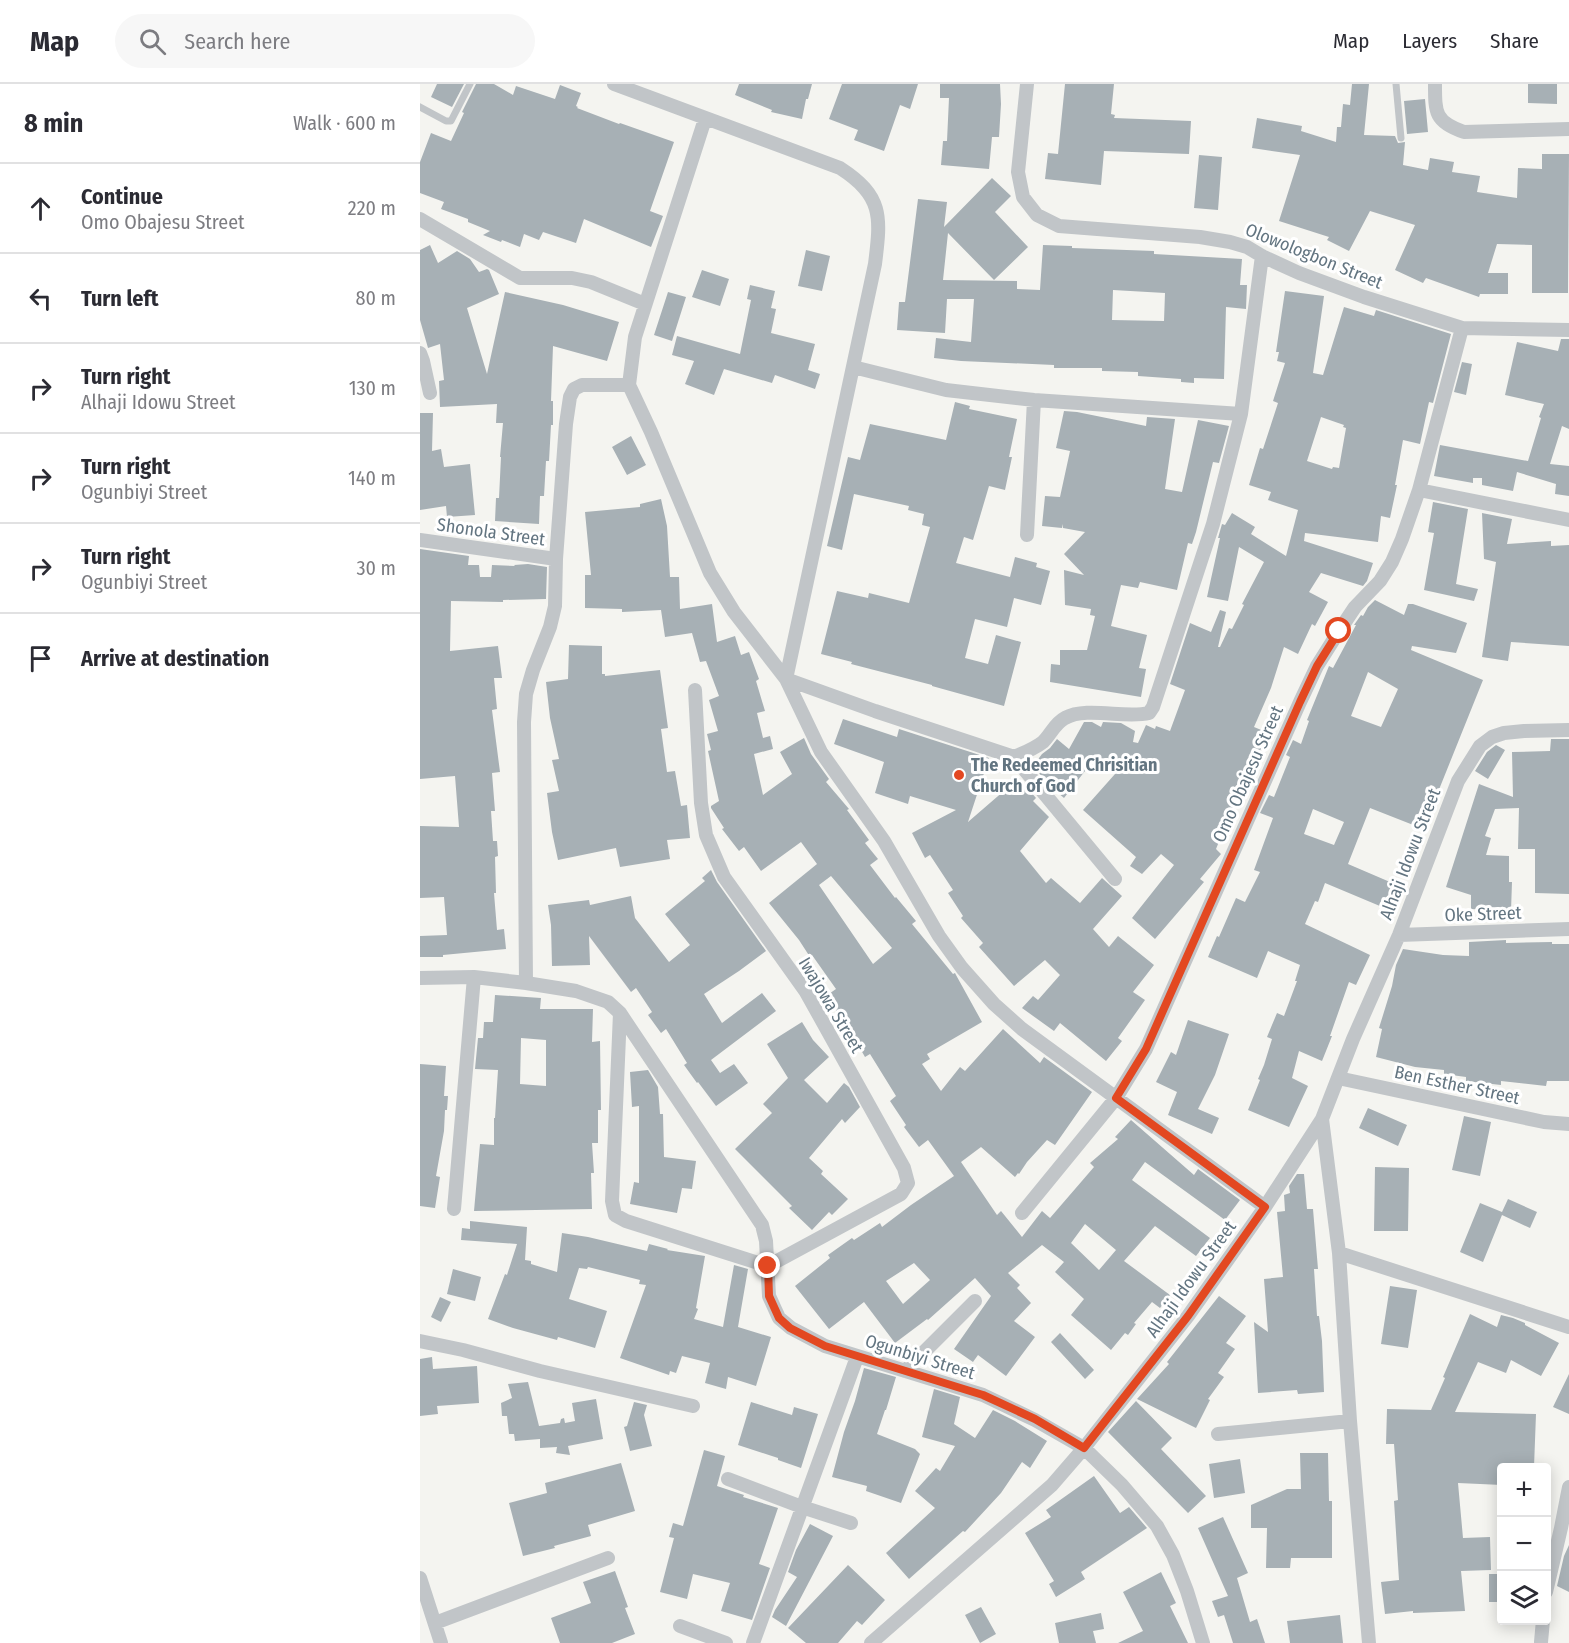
<!DOCTYPE html>
<meta charset="utf-8">
<style>
body{margin:0;font-family:"Fira Sans Condensed",sans-serif;background:#f7f7f7;color:#2b2b33}
.controls{position:absolute;right:18px;bottom:18px;display:grid;overflow:hidden;border-radius:6px;box-shadow:0 3px 15px #0003}
.controls button{width:54px;height:54px;display:grid;place-items:center;padding:0;border:0;border-bottom:2px solid #e1e1e2;background:#fff;color:#2b2b33;font:30px sans-serif}
.stop{position:absolute;width:18px;height:18px;margin:-14px;border:4px solid #e34821;border-radius:50%;background:#fff}
.stop.end{background:#e34821;border-color:#fff;box-shadow:0 2px 6px #0008}
.list{margin:0;padding:0;list-style:none}
h2{display:flex;justify-content:space-between;align-items:center;height:78px;margin:0;padding:0 24px;font-size:26px}
h2 small{font-size:20px;font-weight:400;color:#7c7c81}
.list li{display:grid;grid-template-columns:39px 1fr auto;gap:18px;align-items:center;box-sizing:border-box;height:90px;padding:0 24px;border-top:2px solid #e1e1e2}
.list b{display:block;font-size:22px;white-space:nowrap}
.list p{margin:0;font-size:20px;white-space:nowrap;color:#7c7c81}
.list em{font-size:20px;font-style:normal;color:#7c7c81}
.icon{flex:none;width:33px;height:33px;fill:none;stroke:currentColor;stroke-width:2;stroke-linecap:round;stroke-linejoin:round}
.map{position:relative;flex:none;width:1149px;height:1559px;overflow:hidden}
header{display:flex;align-items:center;gap:36px;box-sizing:border-box;height:84px;padding:0 30px;background:#fff;border-bottom:2px solid #e1e1e2}
header strong{font-size:28px}
nav{display:flex;gap:33px;margin-inline-start:auto;font-size:21px}
.search{width:420px;height:54px;background:#f7f7f7;display:flex;align-items:center;gap:15px;box-sizing:border-box;padding:0 21px;border-radius:33px;color:#7c7c81;font-size:22px}
main{display:flex}
aside{flex:1;background:#fff}
.map>svg:first-child{display:block}
.building{fill:#a7b0b5;fill-rule:evenodd}
.lines{fill:none;stroke-linecap:round;stroke-linejoin:round}
.lane{stroke:#c1c5c8;stroke-width:7}
.street{stroke:#c1c5c8;stroke-width:14}
.route{stroke:#e34821;stroke-width:8}
.poi-dot{fill:#e34821;stroke:#fff;stroke-width:2}
.labels{text-anchor:middle;dominant-baseline:central;stroke-width:6;stroke-linejoin:round;paint-order:stroke}
.street-label{font-size:18px;fill:#637581;stroke:#fff}
.poi-label{font-size:18px;font-weight:bold;fill:#637581;stroke:#fff;text-anchor:start}
</style>
<header>
<strong>Map</strong>
<div class="search"><svg class="icon" aria-label="search" viewBox="0 0 24 24"><circle cx="10" cy="10" r="6"/><path d="M15 15l6 6"/></svg>Search here</div>
<nav><a>Map</a><a>Layers</a><a>Share</a></nav>
</header>
<main>
<aside>
<h2>8 min<small>Walk · 600 m</small></h2>
<ul class="list">
<li><svg class="icon" aria-label="ahead" viewBox="0 0 24 24"><path d="M12 20V5M6 11l6-6 6 6"/></svg><div><b>Continue</b><p>Omo Obajesu Street</p></div><em>220 m</em></li>
<li><svg class="icon" aria-label="left" viewBox="0 0 24 24"><path d="M17 20v-9H6M10 6l-5 5 5 5"/></svg><div><b>Turn left</b></div><em>80 m</em></li>
<li><svg class="icon" aria-label="right" viewBox="0 0 24 24"><path d="M7 20v-9h11M14 6l5 5-5 5"/></svg><div><b>Turn right</b><p>Alhaji Idowu Street</p></div><em>130 m</em></li>
<li><svg class="icon" aria-label="right" viewBox="0 0 24 24"><path d="M7 20v-9h11M14 6l5 5-5 5"/></svg><div><b>Turn right</b><p>Ogunbiyi Street</p></div><em>140 m</em></li>
<li><svg class="icon" aria-label="right" viewBox="0 0 24 24"><path d="M7 20v-9h11M14 6l5 5-5 5"/></svg><div><b>Turn right</b><p>Ogunbiyi Street</p></div><em>30 m</em></li>
<li><svg class="icon" aria-label="arrive" viewBox="0 0 24 24"><path d="M6 21V4h12l-3 4 3 4H6"/></svg><div><b>Arrive at destination</b></div></li>
</ul>
</aside>
<div class="map">
<svg width="1149" height="1559" viewBox="0 0 1149 1559">
<rect width="100%" height="100%" fill="#f4f4f0"/>
<path class="building" d="M17,0H44L32,23L11,13Z
M56,0H74L93,11L96,2L135,15L140,1L161,9L156,22L158,23L157,24L199,40L200,39L254,58L230,127L243,132L231,163L164,135L156,159L123,148L119,156L104,150L100,163L82,156L81,158L63,151L70,147L48,138V135L21,125L24,118L0,109V78L11,49L31,57L44,29L42,28Z
M319,0H392L388,15H386L382,35L351,28L352,26L315,11Z
M422,0H498L490,25L480,21L464,67L434,56L438,46L409,35Z
M520,0H580L581,20L579,53H572L569,85L521,81L523,57H527L529,14H520Z
M645,0H694L691,30L695,31L694,34L771,37L769,70L684,67L681,101L625,95L628,69L638,70Z
M932,0H949L944,51L975,52L978,59L985,58L983,81L1008,86L1010,74L1034,78L1032,88L1060,92L1057,108L1097,114L1098,84L1122,85V70H1149L1148,209H1112V161L1077,160L1068,189H1088V210H1060L1059,213L1006,194L1003,199L975,186L995,141L950,127L929,167L907,156L909,153L859,137L880,71L832,64L837,34L882,42L881,47L916,58L917,43H921L923,20L930,21Z
M1108,0H1137V20L1108,19Z
M1005,15L1008,48L987,50L984,17Z
M779,71L802,73L798,126L774,124Z
M572,94L591,112L575,128L608,163L574,196L528,149L523,196L597,197V205L620,206L623,161L652,162V164L734,167V170L822,175L820,201H827L826,225L806,223L804,295L774,294V299L761,298V295L718,292V288L682,287V284H634V281L541,277L514,274L516,254L551,258L554,215H527L525,249L477,246L479,218H485L498,115L527,118L524,143ZM693,206L745,209L744,237L692,236Z
M10,161L18,179L37,167L50,175L59,188L67,185L69,186L79,210L47,224L67,290L85,208L143,221L199,238L187,277L133,262L131,317H133V341H131L129,377H126L124,412H120L119,440L75,437L76,414H79L81,373H80L83,339H76L77,320L20,323L19,297L24,296L20,260L8,264L0,236V166Z
M386,166L410,172L402,207L378,202Z
M282,186L309,195L300,222L272,213Z
M330,201L355,207L351,224L356,225L351,249L395,260L388,286L400,290L395,305L355,291L352,299L304,285L294,311L265,300L274,277L252,271L257,252L320,270L331,216L327,215Z
M865,207L904,212L893,289L903,291L924,223L954,232L956,226L1031,250L1013,319L1009,318L1000,360L983,356L975,401H977L970,434L961,432L958,458L885,449L884,457L953,479L947,497L943,502L901,489L889,508L908,518L895,542L892,540L878,570L864,563L851,604L834,643L851,650L844,663L842,662L831,690L818,714L817,713L796,765L801,770L780,795L784,798L735,855L712,834L754,781L741,770L722,790L710,782L716,773L663,726L695,690L672,678L644,714L630,702L613,682L622,670L630,664L637,655L649,665L664,638H672L681,643L683,638L701,639L715,647L713,658L718,659L726,641L735,645L736,642L750,647L765,606L750,600L770,539L791,548L800,526L806,528L798,563H800L809,544L812,545L824,521L822,520L844,478L819,463L808,517L787,513L800,454H798L802,440L805,441L812,429L835,443L831,450L866,472L878,426L848,416L851,408L829,401L840,364L843,365L858,319L853,317L865,279L857,277L859,268H856ZM901,333L924,341L923,343L926,344L919,384L913,383L912,385L887,377Z
M248,208L266,213L252,257L234,251Z
M1141,255H1149V345L1142,342L1130,380L1149,382V412L1135,410L1136,400L1097,388L1093,407L1062,401V394H1053V399L1014,392L1020,361L1108,377L1121,334L1119,333L1124,320L1085,311L1097,258L1138,267Z
M1042,278L1052,280L1046,311L1034,308Z
M535,318L550,322L549,325L597,335L589,373H592L585,406L569,402L553,456L544,453L536,479L590,493L595,473L617,479L616,483L630,487L621,521L594,514L587,543L555,535L545,574L568,580L576,551L601,558L584,622L512,602V601L431,580L432,578L401,570L417,507L448,514L449,509L489,519L510,443L502,441L504,430L488,426L489,422L434,410L422,466L407,462L428,373L440,376L450,340L526,356Z
M644,327L657,328L726,342L727,333L755,335L745,405L762,408L778,336L809,342L799,379L793,378L776,448L772,460L768,459L757,506L720,498L718,504L701,501L691,542L727,551L719,584L726,585L721,613L630,598L631,580L640,581V566H667L675,532L670,531L671,525L645,521L644,486L664,491L644,470L665,448L643,444V440L642,444L622,442L625,412L640,413L650,367L636,364Z
M0,329H13L12,367L21,365L24,383L50,380L55,431L27,433L26,422L0,426Z
M211,352L226,381L207,391L192,363Z
M241,415L247,442L250,493H259L260,525L292,520L297,558L315,552L321,571L329,568L339,595L336,597L345,627L337,629L343,654L350,652L353,665L334,670L343,711L372,690L360,668L384,654L391,670L409,695L406,698L429,725L427,726L449,756L445,759L458,775L450,781L475,814L476,813L496,837L492,840L533,890L535,889L536,891L562,938L507,970L510,975L502,980L521,1007L540,983L545,987L583,945L620,979L624,973L672,1008L635,1061L627,1056L607,1078L599,1090L598,1089L595,1093L561,1063L541,1078L577,1131L581,1127L602,1153L622,1127L630,1134L674,1083L670,1079L698,1055L695,1053L711,1036L774,1091L778,1085L820,1116L805,1136L725,1078L712,1096L790,1154L776,1172L735,1142L704,1177L750,1211L740,1224L732,1218L714,1239L716,1240L708,1251L705,1249L691,1266L651,1231L664,1215L635,1188L644,1178L622,1161L588,1189L600,1201L597,1204L611,1219L594,1237L615,1253L586,1292L558,1271L553,1278L534,1265L571,1212L555,1194L508,1236L507,1235L475,1259L444,1218L409,1245L375,1202L410,1174L408,1171L432,1154L434,1156L460,1139L462,1143L491,1121L534,1092L508,1056L499,1063L484,1043L486,1041L470,1017L476,1012L450,970L445,973L421,931L420,932L406,912L416,905L392,871L390,873L379,856L349,819L397,780L381,758L341,787L324,763L319,767L302,745L304,744L291,724V722L299,717L288,667L291,666L287,650L298,647L289,616L299,612L286,577L280,578L272,549L245,553L241,526L202,528V525L165,524V491H171L165,428L220,423V420ZM411,792L472,864L453,880L399,801ZM665,1140L696,1166L679,1186L651,1159ZM494,1179L510,1196L483,1220L466,1197Z
M1013,418L1048,425L1036,500L1058,505L1054,517L1004,506L1014,449L1008,448Z
M1062,429L1092,435L1087,460L1131,457V462L1149,461V562L1091,558L1088,577L1062,573L1076,478L1064,475Z
M0,465L49,472L48,481H59L60,493H71L72,481L95,482L94,481L108,480L127,483L126,515L83,516V518L31,517L30,567L78,562L82,594H74L77,625L72,626L80,688L72,689L75,727H71L73,757H77L78,772L75,773L76,809H74L77,846L84,845L86,865L23,871V873H0V852L27,851L24,813L0,814V742L39,743L35,692L0,695Z
M955,516L984,531L988,520H993L1047,539L1036,569L992,562L991,566L1063,596L1016,713L1019,714L1006,746L950,724L928,780L977,801L967,825L905,799L898,818L895,817L885,840L950,871L936,901L929,898L910,952H912L902,977L879,967L872,994L888,1002L869,1043L828,1026L840,996L838,995L844,981L852,955L847,953L857,929L864,932L877,897H875L880,881L848,867L837,894L788,873L797,852L799,853L816,814L825,818L840,788L834,786L853,734L840,729L849,711L854,713L870,673L866,671L873,656L881,660L889,637L887,636L909,582L913,584L936,541H934L941,531L943,532L948,523ZM948,588L978,605L961,643L931,632ZM893,725L924,738L914,761L884,750Z
M149,561L182,562V590H185V592L240,586L248,644L241,645L247,688L255,687L261,722L267,721L270,754L247,756L250,775L200,783L196,764L138,776L132,748L127,709L139,707L132,676L139,675L130,634L126,598L148,595Z
M423,635L477,653L479,645L569,674L548,738L599,694L616,714L613,717L629,733L600,767L626,799L631,794L660,819L682,794L702,812L673,845L689,863L698,852L734,881L713,908L725,916L698,954L702,957L686,977L640,939L634,947L602,924L613,912L618,916L640,891L625,876L594,902L559,863L563,859L541,834L543,832L528,809L533,806L510,771L505,774L492,749L536,726L490,712L488,720L455,709L464,678L414,660Z
M1131,655H1149V810L1115,809V765H1098L1099,724L1075,725L1065,752L1071,754L1066,771L1089,772V798H1092L1091,827L1051,825V811L1026,803L1059,700L1093,713L1092,668L1130,667Z
M1076,661L1085,666L1068,695L1055,687L1067,668Z
M291,786L297,798L346,867L319,887L284,910L302,939L342,909L356,927L291,976L300,989L314,980L328,999L296,1022L278,998L277,999L264,981L267,979L246,945L241,949L228,931L232,928L216,904L211,908L169,852L170,881L132,882L131,841L128,821L169,816L170,821L211,812L215,834L249,878L270,861L245,830L285,797L282,794Z
M1086,856V859L1132,858V860H1149V997H1127L1126,1002L1081,997V1001L1046,997V993L1024,990V986L995,983L956,973L962,945L959,944L972,902L976,881L983,865L1023,871L1049,872V858Z
M75,911L121,914L120,925H173L172,958L180,957L181,1026H178V1059H172L174,1089H171L172,1125L54,1127L60,1060L74,1061V1034H75L78,986L55,985L58,954H63L64,938H73ZM101,954L126,956V1002L100,1000Z
M768,936L809,950L795,991L778,1025L799,1034L792,1050L748,1031L757,1008L736,998L751,968L756,971Z
M382,938L393,956L409,973L384,996L407,1019L424,999L429,1003L440,1023L425,1039L422,1035L389,1074L403,1087L401,1090L428,1115L412,1131L409,1128L392,1146L369,1124L372,1122L315,1065L352,1029L343,1020L368,994L347,960Z
M0,980L26,982L24,1012H28L27,1026H25L24,1047L16,1092L20,1093L15,1124L0,1122Z
M228,986L238,1003L240,1030H243L244,1073L276,1077L272,1105L262,1104L257,1129L210,1120L214,1098L219,1099V1022L212,1023L210,988Z
M948,1024L987,1041L978,1062L939,1044Z
M1044,1032L1071,1038L1060,1092L1032,1086Z
M955,1083L989,1084L988,1147H954Z
M877,1090H884L887,1125H893L898,1185H894L897,1232H899L902,1257L904,1308L878,1310L877,1306L838,1309L834,1238L848,1248L844,1195L863,1193L857,1128L865,1127L864,1111L870,1109L869,1102Z
M1088,1115L1117,1128L1110,1144L1082,1131L1063,1178L1040,1168L1060,1119L1082,1128Z
M50,1137L107,1143L105,1176L111,1177V1180L137,1188L142,1149L168,1153L227,1167L229,1160L248,1165L247,1166L285,1172L276,1224L278,1225L274,1235L303,1243L314,1181L328,1185L318,1243L351,1253L336,1302L308,1293L306,1305L285,1299L290,1279L262,1272L256,1289L250,1287L249,1291L200,1274L226,1201L219,1200L220,1196L168,1183L167,1185L159,1184L149,1215L187,1227L175,1264L138,1253L137,1256L93,1244L68,1235L85,1190L87,1191L97,1160L41,1156L42,1144L50,1145Z
M33,1185L61,1193L55,1217L27,1210Z
M970,1202L997,1206L988,1264L961,1260Z
M799,1212L826,1232L806,1259L815,1265L798,1289L804,1293L788,1315L790,1316L776,1344L717,1315L749,1280L747,1278Z
M20,1213L31,1218L21,1238L11,1233Z
M1050,1230L1077,1243L1081,1231L1093,1234L1105,1239V1241L1139,1259L1121,1292L1091,1276L1086,1289L1058,1278L1035,1328L1116,1330L1114,1383H1082V1401L1038,1399L1043,1454L1070,1453L1071,1486L1041,1487L1045,1527L993,1529V1527L965,1530L961,1498L979,1496L974,1417L978,1416L974,1360H966L967,1325L1011,1326L1025,1294L1023,1293Z
M640,1249L674,1286L665,1295L631,1258Z
M12,1273L13,1285L57,1282L59,1319L17,1322L18,1330L0,1332V1275Z
M444,1284L476,1293L466,1326H465L457,1350L495,1365L500,1370L481,1419L446,1407L447,1402L412,1393L424,1348L435,1317Z
M1149,1290V1330L1133,1323Z
M108,1298L119,1342L140,1339L141,1335L144,1334L145,1339L155,1337L152,1319L176,1315L183,1355L148,1362L150,1371L136,1369L137,1363L120,1364V1355L95,1357L94,1350H89L87,1332H82L81,1319L92,1314L88,1300Z
M514,1305L540,1313L534,1340L555,1354L573,1326L595,1337L627,1357L610,1384L602,1378L581,1409L545,1448L543,1447L489,1495L466,1469L515,1424L495,1407L516,1384L520,1387L535,1362L502,1353Z
M716,1317L752,1354L741,1365L786,1412L768,1429L688,1348Z
M214,1318L227,1321L224,1331L232,1362L210,1367L204,1343L207,1342Z
M331,1318L372,1331L374,1323L398,1330L381,1384L358,1376V1374L318,1361Z
M284,1366L305,1372L297,1402L324,1411L323,1413L358,1424L339,1480L350,1484L332,1536L301,1527L310,1499L273,1490L267,1515L240,1508L254,1454L249,1453L253,1439L263,1442Z
M880,1369H908L909,1417H912V1474H871L870,1484H846L847,1444H831V1421L867,1405H881Z
M820,1375L825,1409L794,1414L789,1380Z
M201,1379L215,1427L168,1441L171,1452L134,1462L135,1464L103,1472L89,1419L127,1409L125,1399Z
M674,1392L700,1429L709,1423L727,1444L661,1488L665,1495L636,1513L629,1500L634,1497L605,1449L631,1433L626,1426Z
M803,1433L828,1489L817,1494L830,1538L837,1535L845,1559H813L804,1531L798,1533L792,1517L808,1512L778,1444Z
M390,1440L413,1452L366,1542L352,1533L355,1526L377,1493L368,1488L376,1466Z
M1149,1461V1508L1137,1502L1144,1472Z
M428,1481L465,1516L442,1541L437,1537L418,1559H386L368,1544Z
M195,1487L208,1523L205,1524L215,1550L192,1559H140L131,1534L171,1519L163,1498Z
M741,1488L756,1519L750,1522L768,1559H698L723,1547L703,1508Z
M1069,1490H1082V1518H1069Z
M561,1523L576,1550L560,1559L545,1531Z
M681,1529L684,1545L673,1547L676,1559H639L635,1539Z
M920,1531L923,1559H870L867,1537Z"/>
<g class="lines">
<path class="lane" d="M976,0L981,54
M0,23L26,37H31L50,0"/>
<path class="street" d="M194,0L420,84C463,112 461,132 455,180L366,595L401,668L464,757L519,852L542,884L574,920L602,945L845,1123
M607,0L598,88L603,113L617,131L639,142L780,153L810,158L827,163L842,172L879,189L944,213L1042,244L1149,246
M1015,0C1015,29 1015,38 1044,48L1149,45
M285,35L215,253L209,301L231,348L290,489L314,528L366,595L455,627L594,673C604,669 614,665 623,658C631,650 635,639 645,634C667,622 705,635 729,629L733,623L793,440L821,330L842,172
M0,135L100,194H152L171,198L225,220
M0,269L3,277L10,309
M433,283L526,306L614,316L821,330
M999,406L1149,436
M607,451L614,316
M0,456L136,475
M275,606L281,719L286,751L304,793L386,908L484,1084L488,1099L481,1110L348,1182
M594,673L695,795
M979,851L1149,845
M0,894L54,893L106,899L156,907L188,918L200,929L342,1141L346,1157L349,1212L359,1234L371,1244L405,1262L563,1311L615,1336L664,1364L702,1401L737,1442L753,1471L767,1507L783,1559
M106,899L104,638L106,610L113,586L130,543L135,522L136,475L146,340L150,313L154,305L162,301H209
M200,929L192,1117L195,1131L206,1137L348,1182
M918,994L1124,1038L1149,1040
M902,1035L919,1169L930,1337L949,1559
M34,1125L54,893
M602,1129L696,1014L726,965L880,618L897,582L919,547L935,523L960,497L972,478L982,455L999,406L1042,244
M919,1169L1149,1243
M0,1257L43,1266L120,1287L273,1322
M485,1287L555,1217
M798,1350L930,1337
M308,1395L382,1423L431,1439
M0,1494L21,1559
M1126,1508L1141,1444L1149,1403
M15,1539L188,1474
M260,1542L306,1559
M1121,1558L1123,1536
M333,1559L437,1273
M451,1559L632,1401L664,1364L768,1232L845,1123L902,1035L933,955L979,851L1038,697L1060,662L1072,653L1084,649L1104,647L1149,646"/>
</g>
<g class="lines">
<path class="route" d="M348,1182L349,1212L359,1234L370,1244L405,1262L563,1311L615,1335L664,1364L768,1232L845,1123L696,1014L726,965L880,618L897,582L919,547"/>
</g>
<circle class="poi-dot" cx="539" cy="691" r="6"/>
<g class="labels">
<g class="street-label">
<text transform="translate(894 172) rotate(22)">Olowologbon Street</text>
<text transform="translate(71 448) rotate(8)">Shonola Street</text>
<text transform="translate(828 690) rotate(-66)">Omo Obajesu Street</text>
<text transform="translate(990 770) rotate(-69)">Alhaji Idowu Street</text>
<text transform="translate(1063 830) rotate(-2)">Oke Street</text>
<text transform="translate(411 921) rotate(59)">Iwajowa Street</text>
<text transform="translate(1037 1001) rotate(12)">Ben Esther Street</text>
<text transform="translate(771 1195) rotate(-54)">Alhaji Idowu Street</text>
<text transform="translate(500 1273) rotate(17)">Ogunbiyi Street</text>
</g>
<g class="poi-label">
<text x="551" y="681">The Redeemed Chrisitian<tspan x="551" dy="21">Church of God</tspan></text>
</g>
</g>
</svg>
<div class="controls">
<button>+</button>
<button>−</button>
<button><svg class="icon" aria-label="layers" viewBox="0 0 24 24"><path d="M12 4l9 5-9 5-9-5zM3 14l9 5 9-5"/></svg></button>
</div>
<div class="stop" style="left:919px;top:547px"></div>
<div class="stop end" style="left:348px;top:1182px"></div>
</div>
</main>
